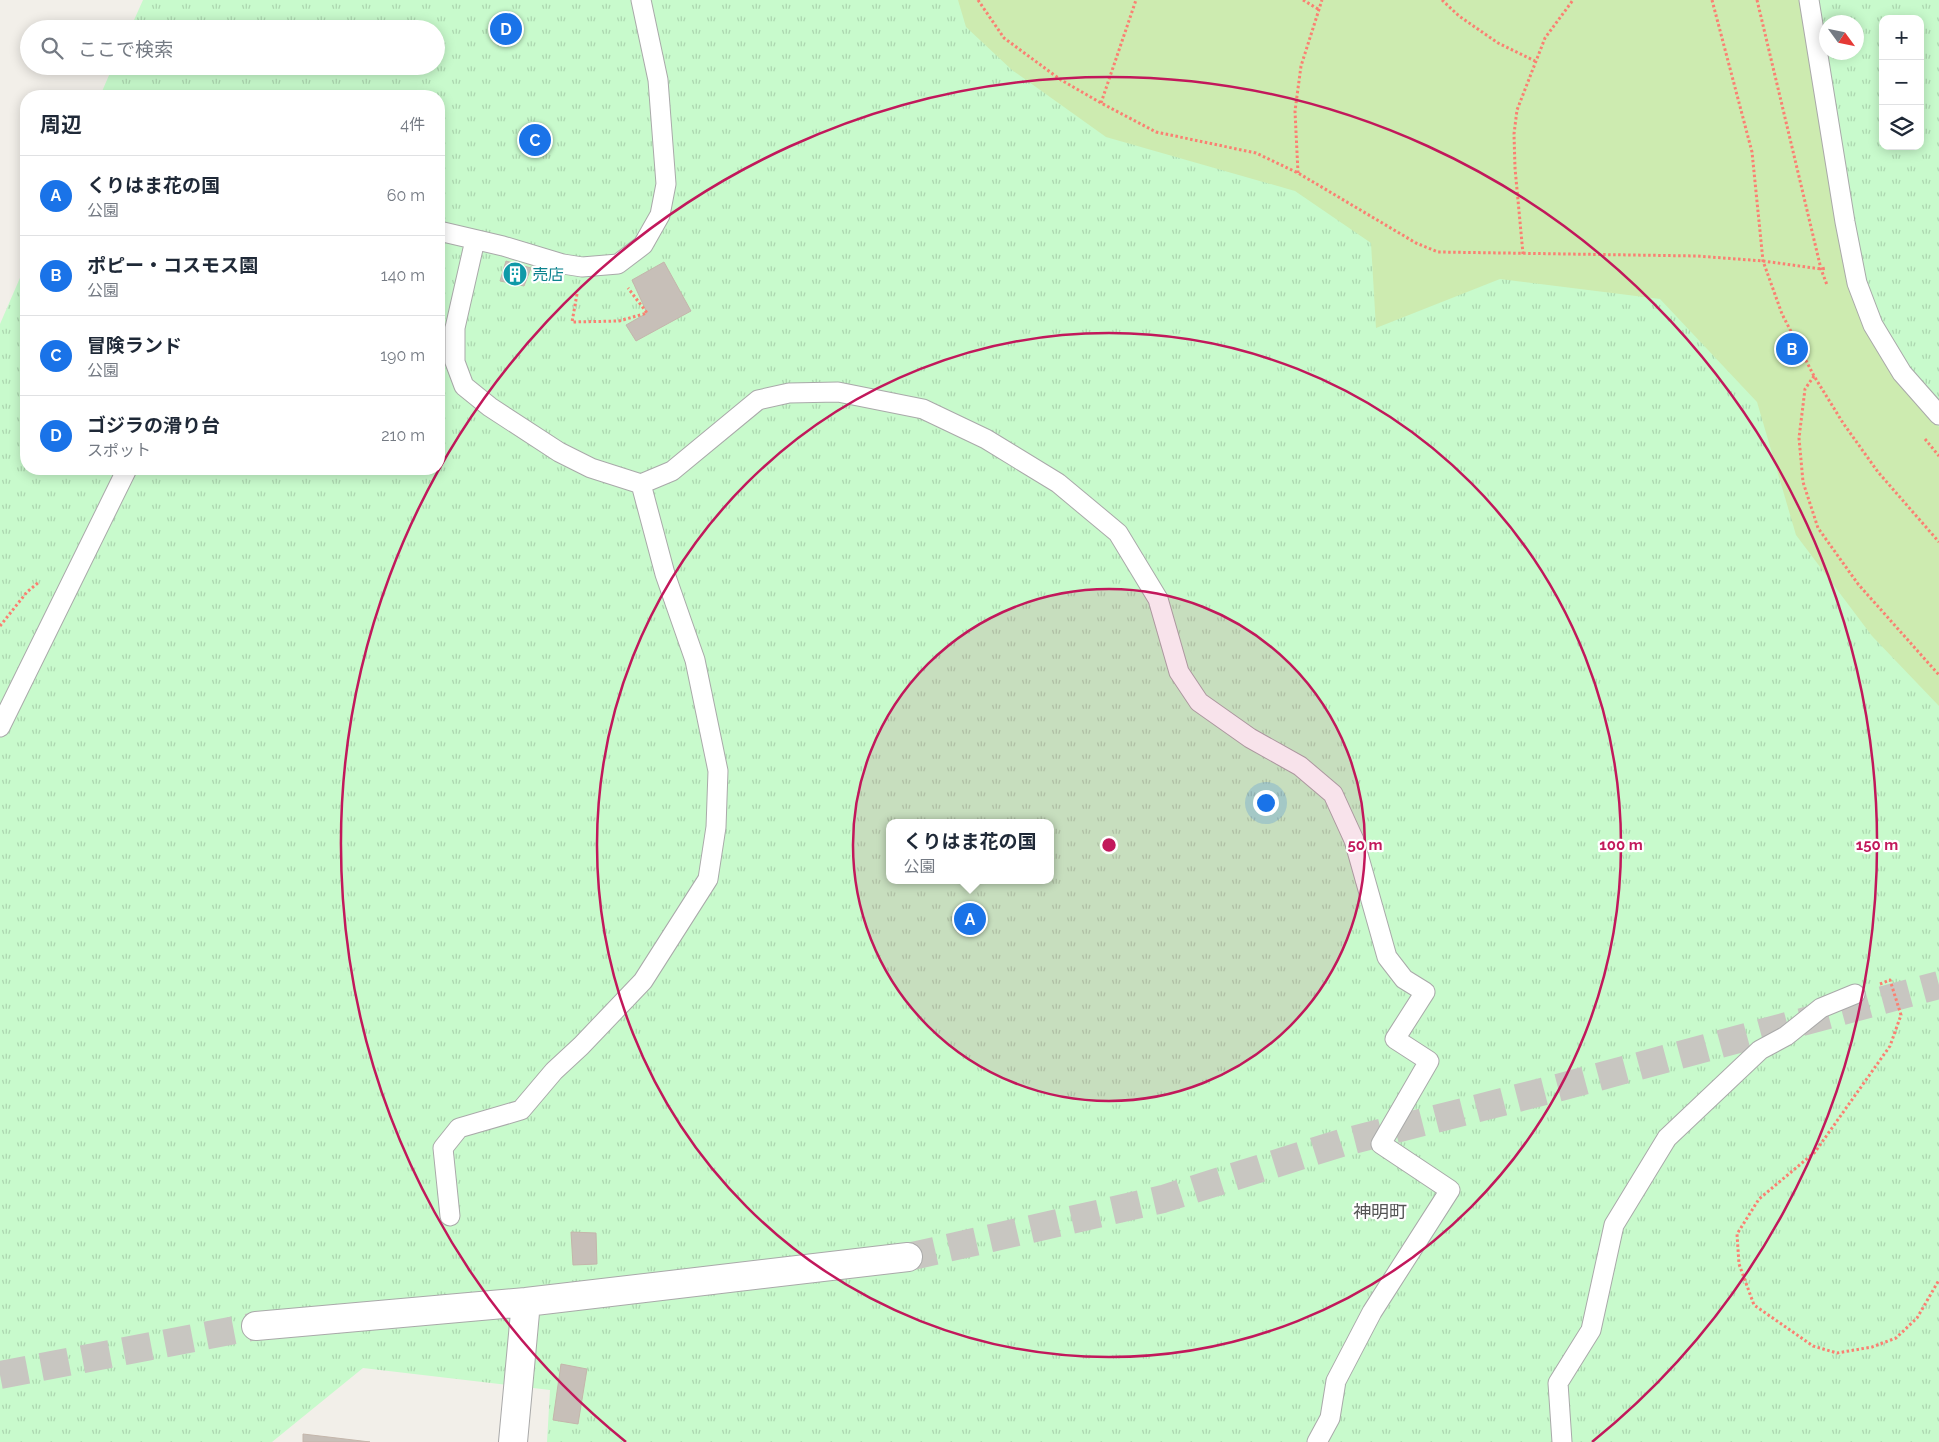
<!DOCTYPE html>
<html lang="ja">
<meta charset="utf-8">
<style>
body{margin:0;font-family:Raleway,"Noto Sans JP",sans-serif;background:#f6f6f7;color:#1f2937}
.controls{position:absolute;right:15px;top:15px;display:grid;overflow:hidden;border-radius:10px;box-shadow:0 2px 12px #0003}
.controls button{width:45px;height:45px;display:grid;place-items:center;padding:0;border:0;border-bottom:1px solid #e0e1e3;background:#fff;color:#1f2937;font:25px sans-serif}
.compass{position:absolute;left:1819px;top:15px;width:45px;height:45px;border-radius:50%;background:#fff;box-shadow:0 2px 12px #0003;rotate:123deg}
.you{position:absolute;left:1265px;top:802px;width:18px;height:18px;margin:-12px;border:4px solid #fff;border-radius:50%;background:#1a73e8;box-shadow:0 0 0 8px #1a73e833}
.badge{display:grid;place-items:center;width:32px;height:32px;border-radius:50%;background:#1a73e8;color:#fff;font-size:16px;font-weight:700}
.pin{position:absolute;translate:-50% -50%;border:2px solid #fff;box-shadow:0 1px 5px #0006}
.popup{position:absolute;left:886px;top:819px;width:168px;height:65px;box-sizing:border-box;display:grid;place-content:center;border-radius:10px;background:#fff;filter:drop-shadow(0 1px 4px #0005);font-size:16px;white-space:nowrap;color:#747a83}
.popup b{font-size:19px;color:#1f2937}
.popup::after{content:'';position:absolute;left:50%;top:100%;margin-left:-10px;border:10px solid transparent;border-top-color:#fff}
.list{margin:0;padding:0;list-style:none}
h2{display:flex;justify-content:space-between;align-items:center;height:65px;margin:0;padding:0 20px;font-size:21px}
h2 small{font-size:16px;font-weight:400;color:#747a83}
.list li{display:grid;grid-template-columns:32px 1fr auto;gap:15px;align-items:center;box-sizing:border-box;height:80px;padding:0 20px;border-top:1px solid #e0e1e3}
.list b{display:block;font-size:19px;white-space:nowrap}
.list p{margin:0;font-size:16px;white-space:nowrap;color:#747a83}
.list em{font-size:16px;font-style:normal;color:#747a83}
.icon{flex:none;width:28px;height:28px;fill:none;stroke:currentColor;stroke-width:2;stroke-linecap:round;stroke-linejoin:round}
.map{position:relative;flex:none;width:1939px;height:1442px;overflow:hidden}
.search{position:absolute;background:#fff;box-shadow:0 2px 12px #0003;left:20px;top:20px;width:425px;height:55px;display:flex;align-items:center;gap:12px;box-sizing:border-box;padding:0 18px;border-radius:28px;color:#747a83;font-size:19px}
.panel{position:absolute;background:#fff;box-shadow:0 2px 12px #0003;left:20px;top:90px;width:425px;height:385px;border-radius:20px}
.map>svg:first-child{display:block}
.park{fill:url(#park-tufts);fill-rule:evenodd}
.garden{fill:#cdebb0}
.building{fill:#c7bfb8;stroke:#c4b6ab}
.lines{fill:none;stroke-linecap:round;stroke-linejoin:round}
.tertiary-tunnel{stroke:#c8c6c1;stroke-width:28;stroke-dasharray:28 14;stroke-linecap:butt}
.service-casing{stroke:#a9a9a9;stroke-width:21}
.tertiary-casing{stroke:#a9a9a9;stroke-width:30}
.path{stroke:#fa8072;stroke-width:3;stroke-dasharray:2.5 2.5;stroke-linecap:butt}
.service{stroke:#fff;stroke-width:19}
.tertiary{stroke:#fff;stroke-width:28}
.ring{fill:none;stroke:#c2185b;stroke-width:2.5}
.labels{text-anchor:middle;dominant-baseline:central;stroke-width:4.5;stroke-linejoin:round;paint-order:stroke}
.culture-label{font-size:16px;fill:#0d838f;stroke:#fff;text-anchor:start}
.neighbourhood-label{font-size:18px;fill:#555;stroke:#fff}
.centre{fill:#c2185b;stroke:#fff;stroke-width:2.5}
.ring-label{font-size:15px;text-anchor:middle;font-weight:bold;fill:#c2185b;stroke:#fff;stroke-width:4.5;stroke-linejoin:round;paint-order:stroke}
</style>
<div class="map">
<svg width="1939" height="1442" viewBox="0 0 1939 1442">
<defs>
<pattern id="park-tufts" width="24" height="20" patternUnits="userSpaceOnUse" patternTransform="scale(1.25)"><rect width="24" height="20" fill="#c8facc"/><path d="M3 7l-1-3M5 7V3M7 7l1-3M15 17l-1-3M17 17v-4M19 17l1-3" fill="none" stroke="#acd6af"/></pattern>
</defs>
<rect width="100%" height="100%" fill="#f2efe9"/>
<path class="park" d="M143,0H1939V1442H547L550,1390L363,1368L272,1442H0V324L26,264V469H439V96H100L113,66H436V29H130ZM1883,19H1920V146H1883ZM1826,22H1856V52H1826ZM890,823H1050V880H890Z"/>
<path class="garden" d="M958,0H1800L1820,129L1856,308L1889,370L1939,427V706L1872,636L1796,535L1757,402L1660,299L1500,279L1376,328L1371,243L1295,191L1106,137L1012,70L966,27Z"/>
<path class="building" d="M506,261L531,268L524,286L500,281Z
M664,262L691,311L636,341L626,325L647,313L632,280Z
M571,1232L596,1233L597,1264L573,1265Z
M561,1364L587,1369L578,1424L553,1420Z
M303,1434L370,1442H303Z"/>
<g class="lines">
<path class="tertiary-tunnel" d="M908,1257L1163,1199L1341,1143L1561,1087L1939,985
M0,1375L256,1326"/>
<defs>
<path id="service" d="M1809,0L1845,222L1857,283L1873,325L1902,373L1939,415
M439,231L503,246L563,264L582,267L618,264L643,245L660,215L666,184L658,80L641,0
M475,240L455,328V362L464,386L490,407L559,452L591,468L641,484L672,471L758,400L789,393L838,392L923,409L986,439L1058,483L1118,533L1158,599L1179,672L1199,702L1250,738L1300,766L1333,794L1354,840L1387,957L1404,979L1425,992L1395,1039L1429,1061L1381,1144L1450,1190L1372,1312L1336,1381L1330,1418L1317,1442
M0,727L127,469
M450,1216L443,1148L459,1128L521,1110L554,1071L581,1046L643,981L708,879L716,827L718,771L695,660L665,574L641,484
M1562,1442L1558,1383L1591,1330L1614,1225L1667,1138L1760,1050L1786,1036L1821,1008L1855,994"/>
<path id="tertiary" d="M256,1326L526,1302L908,1257
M513,1442L526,1302"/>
</defs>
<use href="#service" class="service-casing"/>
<use href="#tertiary" class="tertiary-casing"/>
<path class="path" d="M978,0L1004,38L1061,80L1101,103L1156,132L1256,153L1298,173L1416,243L1438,252L1697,256L1763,261L1821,269L1826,268
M1303,0L1318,9
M1442,0L1459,16L1498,43L1535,61
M1712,0L1752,152L1763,261L1782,314L1814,376L1843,423L1878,472L1939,542
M1757,0L1821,269L1827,285
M1101,103L1136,0
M1298,173L1295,111L1301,66L1322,0
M1523,254L1515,168L1514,134L1517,110L1545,38L1573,0
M577,294L572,322L619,321L647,313L628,288
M1814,376L1805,389L1799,438L1803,482L1818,528L1858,584L1939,675
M1925,439L1939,456
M0,626L27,592L39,582
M1880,984L1890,980L1901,1015L1890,1046L1815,1152L1759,1199L1737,1234L1739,1264L1754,1305L1813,1346L1837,1353L1872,1347L1896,1338L1917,1318L1939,1280"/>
<use href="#service" class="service"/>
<use href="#tertiary" class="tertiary"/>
</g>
<circle cx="1109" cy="845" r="256" fill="#c2185b" fill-opacity=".12"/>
<g class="ring">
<circle cx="1109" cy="845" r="256"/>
<circle cx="1109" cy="845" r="512"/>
<path d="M626 1442A768 768 0 1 1 1592 1442"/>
</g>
<defs>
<symbol id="building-disc" viewBox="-11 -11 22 22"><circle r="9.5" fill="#0f9aa8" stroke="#fff"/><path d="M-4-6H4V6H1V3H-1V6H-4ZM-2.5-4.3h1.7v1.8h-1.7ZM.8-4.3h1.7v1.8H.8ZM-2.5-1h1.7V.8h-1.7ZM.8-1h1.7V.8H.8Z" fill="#fff"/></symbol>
</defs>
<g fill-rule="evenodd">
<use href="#building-disc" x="501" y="260" width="28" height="28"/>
</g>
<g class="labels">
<g class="culture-label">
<text x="532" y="274">売店</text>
</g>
<g class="neighbourhood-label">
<text x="1380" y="1211">神明町</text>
</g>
</g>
<circle cx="1109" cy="845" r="8" class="centre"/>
<g class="ring-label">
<text x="1365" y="850">50 m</text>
<text x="1621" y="850">100 m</text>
<text x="1877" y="850">150 m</text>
</g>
</svg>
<div class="controls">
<button>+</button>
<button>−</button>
<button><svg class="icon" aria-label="layers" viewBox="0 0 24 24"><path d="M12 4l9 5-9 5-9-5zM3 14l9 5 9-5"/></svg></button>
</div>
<svg class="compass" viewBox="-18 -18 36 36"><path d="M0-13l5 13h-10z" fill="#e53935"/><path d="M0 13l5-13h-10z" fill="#747a83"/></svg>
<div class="you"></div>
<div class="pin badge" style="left:970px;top:919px">A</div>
<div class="popup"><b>くりはま花の国</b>公園</div>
<div class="pin badge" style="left:1792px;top:349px">B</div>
<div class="pin badge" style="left:535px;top:140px">C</div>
<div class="pin badge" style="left:506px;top:29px">D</div>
<div class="search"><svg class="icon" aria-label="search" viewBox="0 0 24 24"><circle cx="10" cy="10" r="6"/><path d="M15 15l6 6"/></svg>ここで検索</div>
<section class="panel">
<h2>周辺<small>4件</small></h2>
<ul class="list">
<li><span class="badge">A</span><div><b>くりはま花の国</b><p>公園</p></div><em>60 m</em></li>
<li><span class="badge">B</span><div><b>ポピー・コスモス園</b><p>公園</p></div><em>140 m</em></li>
<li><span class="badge">C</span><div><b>冒険ランド</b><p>公園</p></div><em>190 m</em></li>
<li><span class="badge">D</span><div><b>ゴジラの滑り台</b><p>スポット</p></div><em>210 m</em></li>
</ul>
</section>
</div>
